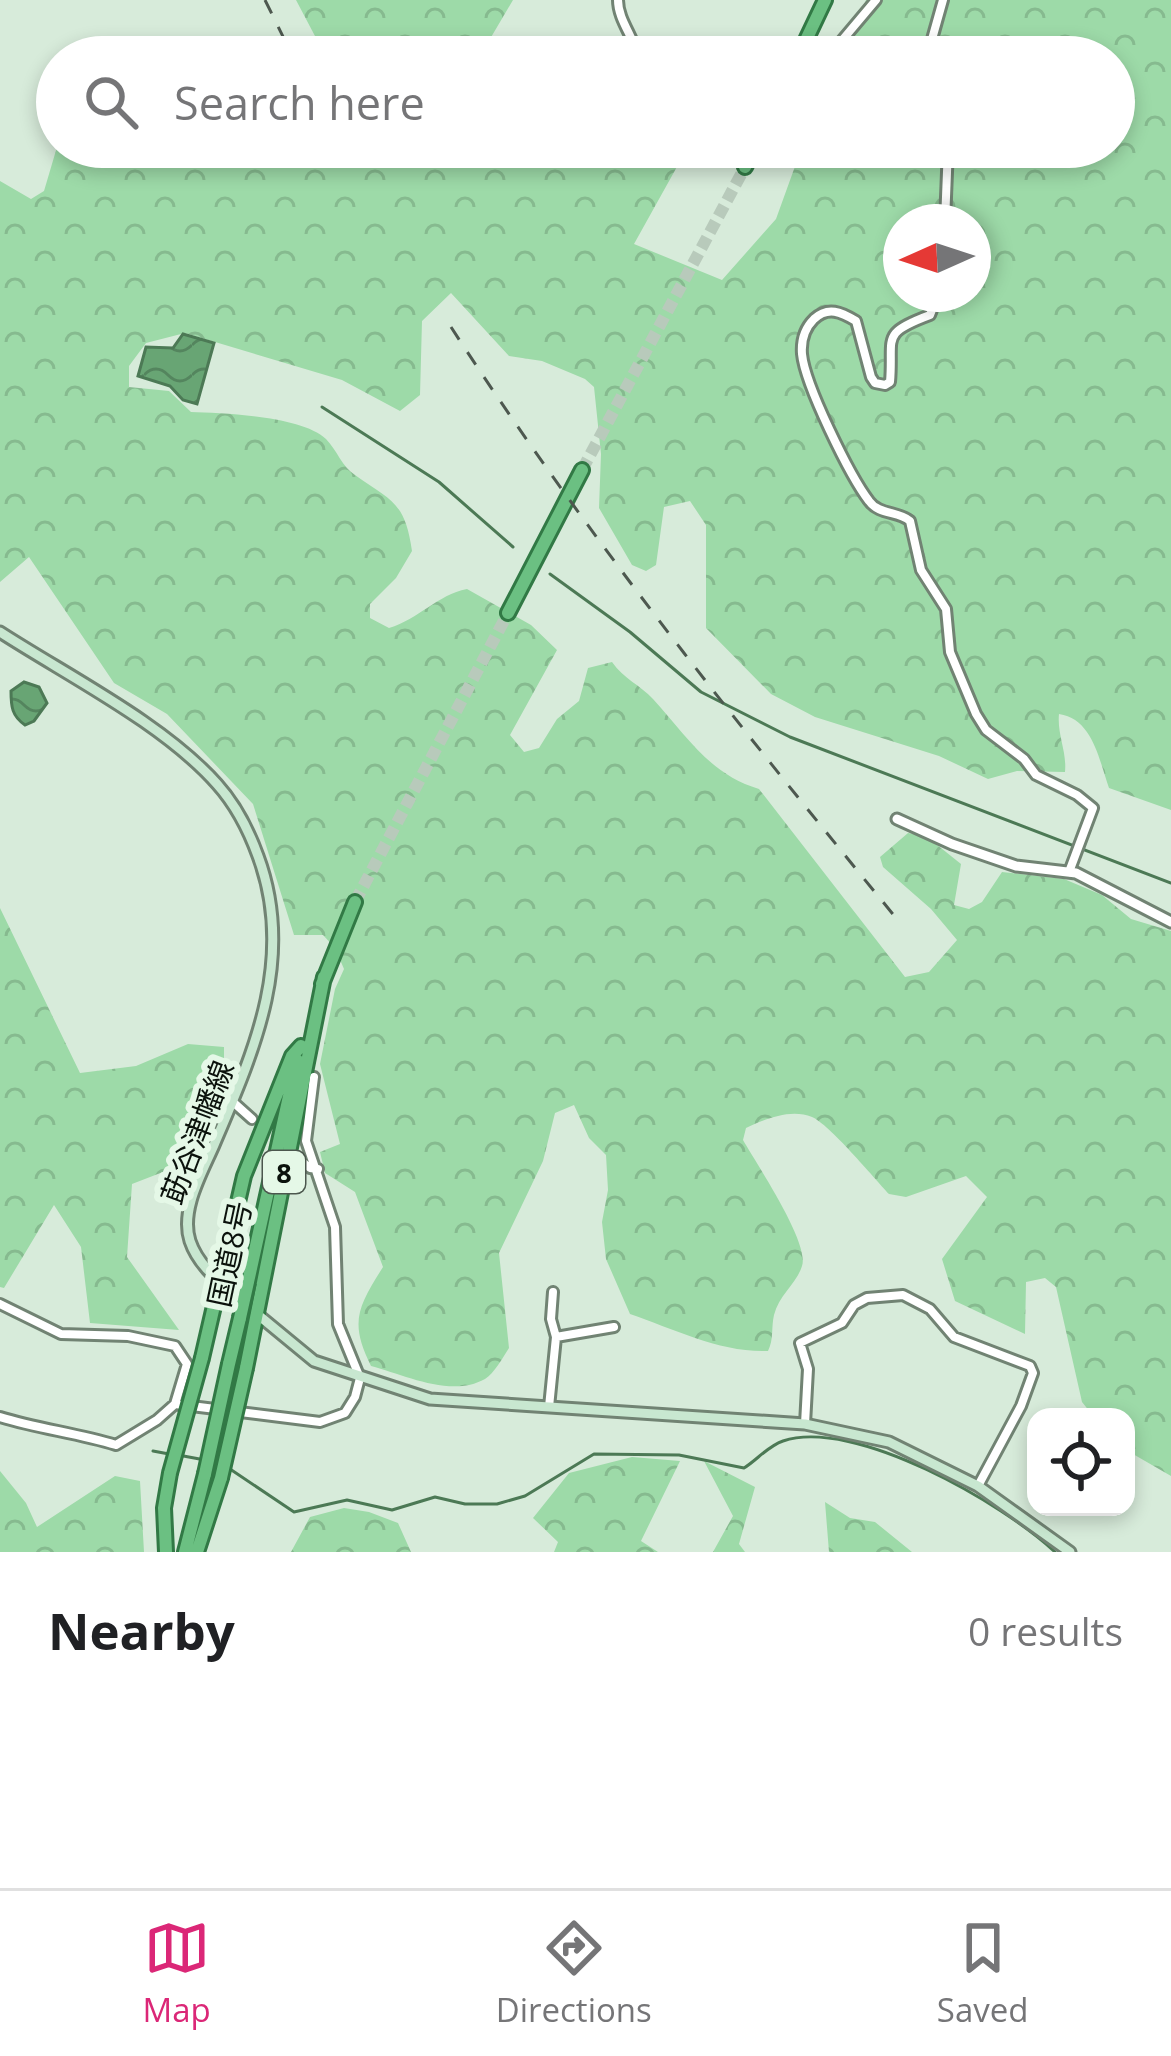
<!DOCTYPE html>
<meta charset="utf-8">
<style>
body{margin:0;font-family:"Open Sans","Noto Sans JP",sans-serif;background:#f2f2f2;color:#202124}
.controls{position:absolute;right:36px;bottom:36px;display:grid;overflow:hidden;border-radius:24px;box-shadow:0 6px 18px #0003}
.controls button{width:108px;height:108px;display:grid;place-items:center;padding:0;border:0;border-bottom:3px solid #e0e0e0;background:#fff;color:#202124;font:60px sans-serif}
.compass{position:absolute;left:883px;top:204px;width:108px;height:108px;border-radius:50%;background:#fff;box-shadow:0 6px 18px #0003;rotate:267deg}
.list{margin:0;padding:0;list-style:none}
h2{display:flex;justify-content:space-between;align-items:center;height:156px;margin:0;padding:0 48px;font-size:51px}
h2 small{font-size:39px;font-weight:400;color:#757577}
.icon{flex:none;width:66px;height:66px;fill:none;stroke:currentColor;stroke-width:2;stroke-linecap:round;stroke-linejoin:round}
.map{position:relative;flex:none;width:1171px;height:1552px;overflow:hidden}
.search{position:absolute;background:#fff;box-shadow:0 6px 18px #0003;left:36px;right:36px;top:36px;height:132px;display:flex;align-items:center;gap:30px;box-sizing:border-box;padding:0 42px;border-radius:66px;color:#757577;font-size:45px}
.sheet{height:336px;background:#fff}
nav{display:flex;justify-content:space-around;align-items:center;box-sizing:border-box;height:168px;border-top:3px solid #e0e0e0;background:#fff;font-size:33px;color:#757577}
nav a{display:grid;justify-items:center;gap:6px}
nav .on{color:#db2777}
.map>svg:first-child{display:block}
.forest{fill:url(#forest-crowns);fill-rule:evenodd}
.water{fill:url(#water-waves);stroke:#4c7955;stroke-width:3}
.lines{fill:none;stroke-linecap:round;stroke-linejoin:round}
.stream{stroke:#4c7955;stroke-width:3}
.trunk-tunnel{stroke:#b8cabb;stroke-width:12;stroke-dasharray:12 6;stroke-linecap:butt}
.minor-casing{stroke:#718373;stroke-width:14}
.tertiary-casing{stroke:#718373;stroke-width:15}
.secondary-casing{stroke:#718373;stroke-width:15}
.trunk-casing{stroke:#317945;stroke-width:18}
.minor{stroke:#fff;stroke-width:8}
.tertiary{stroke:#fff;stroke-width:9}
.secondary{stroke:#c8e7d0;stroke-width:9}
.trunk{stroke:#6bc082;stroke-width:12}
.rail{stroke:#4d584f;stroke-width:3;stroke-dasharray:15 15;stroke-linecap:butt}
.trunk-bridge-casing{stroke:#317945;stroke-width:18;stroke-linecap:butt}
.trunk-bridge{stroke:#6bc082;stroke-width:12}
.labels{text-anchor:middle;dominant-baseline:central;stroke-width:12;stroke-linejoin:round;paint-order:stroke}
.shield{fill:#e5f8e7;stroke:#4c574e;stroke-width:3}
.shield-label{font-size:27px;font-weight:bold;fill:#0b120c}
.street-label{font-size:30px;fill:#0b120c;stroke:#e5f8e7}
</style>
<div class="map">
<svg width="1171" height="1552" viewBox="0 0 1171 1552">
<defs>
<pattern id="forest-crowns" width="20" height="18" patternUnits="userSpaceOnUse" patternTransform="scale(3)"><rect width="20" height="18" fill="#9ddaa8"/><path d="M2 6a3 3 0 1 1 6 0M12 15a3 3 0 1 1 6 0" fill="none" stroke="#86ba8f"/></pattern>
<pattern id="water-waves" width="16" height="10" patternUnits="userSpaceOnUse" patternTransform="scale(3)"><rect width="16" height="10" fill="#68a574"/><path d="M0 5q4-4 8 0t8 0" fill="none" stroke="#54855e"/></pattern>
</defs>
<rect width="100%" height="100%" fill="#d7ebda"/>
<path class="forest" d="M296,0H513L490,39L492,57H326Z
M866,0H1171V810L1109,788C1099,760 1093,719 1059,714C1057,735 1067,751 1065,772L1017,771L988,779L939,756L815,717L771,694L706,628V525L690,501L664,507L656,565L646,571L632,565L599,508L601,454L594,387L585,379L542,361L509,356L451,293L422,321L420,395L400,411L342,380L185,333L146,343L129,366V387L169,391L191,412C224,413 302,416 326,439C337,450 342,467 355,475C392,501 405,502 412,551L396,578L370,604V618L389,628C419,619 437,595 467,589L531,625L557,650L510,735L524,752L539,748L557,719L579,701L588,668L612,662C624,679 640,685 653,699C687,736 709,774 759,789L905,977L929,972L957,940L931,909L883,867L880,857L908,833L926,836L961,864L954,905L969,909L982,902L1002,872L1064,879L1102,895L1131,919L1171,931V1476L1126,1450V1417H1094L1082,1402L1056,1287L1045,1278L1026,1282L1025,1334L955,1301L942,1259L987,1197L966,1176L906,1197L889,1194C874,1178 829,1124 812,1117C791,1108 765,1119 746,1128L743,1140C756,1163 810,1243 802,1266C797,1283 779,1295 774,1315C771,1328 774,1339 768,1351C721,1353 674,1329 630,1314L606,1259L602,1222L608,1190L606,1155L589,1138L574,1105L555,1113L543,1161L499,1253L509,1348C503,1357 494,1374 485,1379C451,1398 405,1375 371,1366C349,1322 358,1307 383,1267L355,1192L325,1173L320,1152L340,1144L320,1064L335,989L344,969L335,948L323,935H294L253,804L167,714L114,683L29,557L0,582V181L31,199L44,191L57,147H688L634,244L722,280L776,219L802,147H1114V57H842ZM901,222H973V294H901Z
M0,908L80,1073L136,1066L188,1044L224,1047V1090L194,1160L132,1184L127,1257L179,1330L90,1323L81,1247L54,1205L4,1288L0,1287Z
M632,1457L680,1461L641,1541L658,1552H554L558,1542L533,1518L569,1473Z
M704,1461L755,1487L739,1544L745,1552H713L733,1516Z
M0,1471L26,1503L37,1527L115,1476L140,1481L144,1552H0Z
M825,1502L850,1518L875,1522L912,1552H829Z
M344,1508L369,1512L398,1523L411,1552H291L310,1517Z"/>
<path class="water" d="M183,334L214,343L197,404L183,400L170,386L138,376L146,347L173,348Z
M24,682L39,687L47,703L34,721L25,725C12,716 11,707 11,691Z"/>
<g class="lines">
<path class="stream" d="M322,407L439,482L513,547
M550,574L630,632L701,692L790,737L1171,883
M153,1451L169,1454
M178,1455L205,1460
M230,1469L294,1512L347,1500L392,1510L435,1497L465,1504H497L525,1496L594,1454L679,1455L744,1468C757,1460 768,1446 783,1441C854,1417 1004,1504 1055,1552"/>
<path class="trunk-tunnel" d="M582,470L745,167
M355,902L508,613"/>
<defs>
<path id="minor" d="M618,0C618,20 634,37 638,57
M828,57L876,0
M927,57L943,0
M945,222L948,147
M938,294L930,315C879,334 894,337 890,382L885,385L875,383L871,377L856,321C841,312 828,306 814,319C805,328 801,341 802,354C805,385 850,476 869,501C879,515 898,511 910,521L921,570L946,609L950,652L976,714L986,730L1024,759L1036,775L1077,795L1093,808L1069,872
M233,1102L252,1119
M295,1156L310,1168L318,1169
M553,1292L551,1319L556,1337
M0,1304L61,1334L128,1336L175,1346L187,1364L175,1404
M549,1407L556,1337L614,1327
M0,1417C39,1429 77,1433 116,1445L157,1420L175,1404L320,1422L345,1413L355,1397L360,1378L338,1324L335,1227L306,1141L314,1077
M805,1424L808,1369L800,1343L842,1323L854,1305L867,1298L903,1295L930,1309L954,1337L1030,1366L1033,1373L1021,1406L978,1486"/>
<path id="tertiary" d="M897,819L952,844L1016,866L1076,873L1171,922"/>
<path id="secondary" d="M0,632C68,676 164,724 217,784C235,804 249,831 258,856C296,958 254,1051 214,1145C202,1173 180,1210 190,1241C199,1268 224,1285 244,1303
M257,1314L314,1361L430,1399L805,1424L889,1442L978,1486L1070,1552"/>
<path id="trunk" d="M798,57L825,0
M745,167L755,147
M508,613L582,470
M322,984L355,902
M248,1282L297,1060
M202,1358L244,1176L292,1056L301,1046
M229,1364L240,1318
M246,1368L324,977
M166,1552L164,1508L170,1473
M185,1552L205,1474
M197,1552L221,1478"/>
</defs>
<use href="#minor" class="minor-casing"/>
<use href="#tertiary" class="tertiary-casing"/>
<use href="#secondary" class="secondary-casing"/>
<use href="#trunk" class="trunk-casing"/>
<use href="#minor" class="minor"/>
<use href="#tertiary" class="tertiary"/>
<use href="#secondary" class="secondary"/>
<use href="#trunk" class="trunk"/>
<path class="rail" d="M265,0L293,57
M451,327C587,537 743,731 901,924"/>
<defs>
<path id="trunk-bridge" d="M240,1318L248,1282
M170,1473L202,1358
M205,1474L229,1364
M221,1478L246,1368"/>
</defs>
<use href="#trunk-bridge" class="trunk-bridge-casing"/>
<use href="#trunk-bridge" class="trunk-bridge"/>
</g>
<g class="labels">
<rect class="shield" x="263" y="1151" width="42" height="42" rx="9"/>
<g class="shield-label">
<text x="284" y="1172">8</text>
</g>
<g class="street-label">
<text transform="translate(197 1132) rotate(-69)">莇谷津幡線</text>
<text transform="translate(229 1254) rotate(-78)">国道8号</text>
</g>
</g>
</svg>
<div class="controls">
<button><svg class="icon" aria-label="locate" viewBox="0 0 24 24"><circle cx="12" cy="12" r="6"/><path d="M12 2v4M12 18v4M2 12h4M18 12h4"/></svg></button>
</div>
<svg class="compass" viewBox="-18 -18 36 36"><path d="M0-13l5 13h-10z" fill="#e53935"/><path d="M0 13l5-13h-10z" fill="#757577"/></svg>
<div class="search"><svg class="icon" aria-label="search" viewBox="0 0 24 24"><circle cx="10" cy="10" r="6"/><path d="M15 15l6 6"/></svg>Search here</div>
</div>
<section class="sheet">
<h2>Nearby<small>0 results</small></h2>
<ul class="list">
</ul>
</section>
<nav>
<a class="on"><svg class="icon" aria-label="map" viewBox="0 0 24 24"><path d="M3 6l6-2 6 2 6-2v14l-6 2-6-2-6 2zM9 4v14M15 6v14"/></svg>Map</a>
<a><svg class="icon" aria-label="directions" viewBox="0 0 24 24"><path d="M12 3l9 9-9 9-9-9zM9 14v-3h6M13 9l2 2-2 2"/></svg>Directions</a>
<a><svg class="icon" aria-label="saved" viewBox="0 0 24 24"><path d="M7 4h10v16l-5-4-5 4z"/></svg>Saved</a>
</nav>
